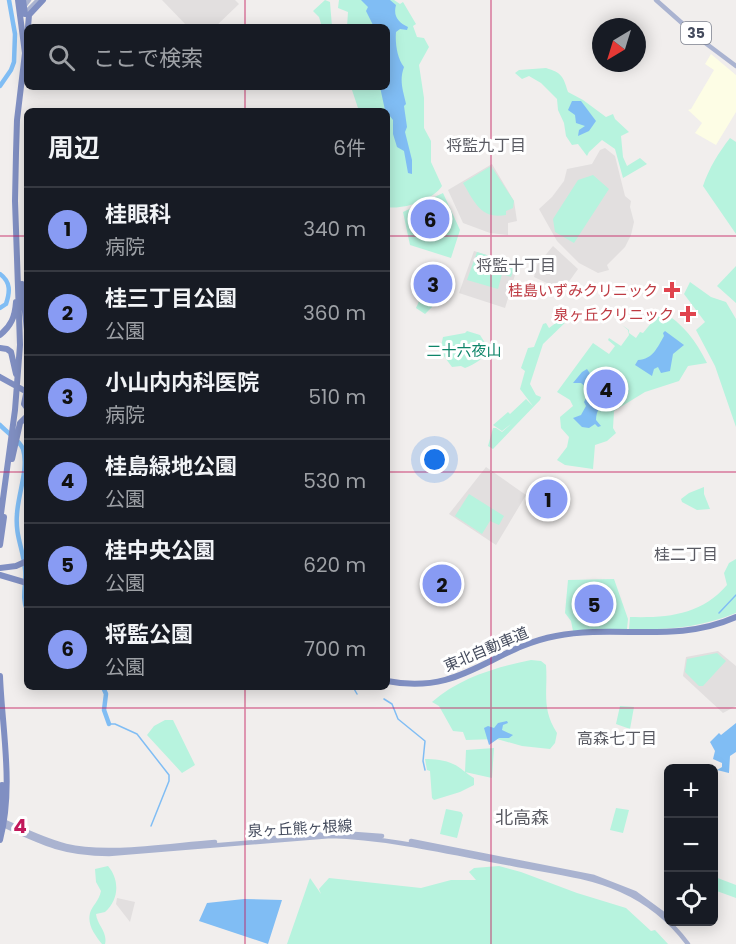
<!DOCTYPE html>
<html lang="ja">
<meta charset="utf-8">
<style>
body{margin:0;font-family:Poppins,"Noto Sans JP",sans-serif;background:#20242c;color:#f1f3f6}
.controls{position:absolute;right:18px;bottom:18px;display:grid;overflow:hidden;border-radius:9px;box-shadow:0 3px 15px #0003}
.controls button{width:54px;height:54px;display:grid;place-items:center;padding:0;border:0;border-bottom:2px solid #363941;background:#171b24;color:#f1f3f6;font:30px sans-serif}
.compass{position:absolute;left:592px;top:18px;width:54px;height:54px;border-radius:50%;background:#171b24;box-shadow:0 3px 15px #0003;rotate:218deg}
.you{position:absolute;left:435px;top:460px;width:21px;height:21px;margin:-15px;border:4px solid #fff;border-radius:50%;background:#1a73e8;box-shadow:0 0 0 9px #1a73e833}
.badge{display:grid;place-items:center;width:39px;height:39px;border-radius:50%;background:#889bf3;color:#111;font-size:20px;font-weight:700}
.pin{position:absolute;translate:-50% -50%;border:3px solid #fff;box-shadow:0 2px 6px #0006}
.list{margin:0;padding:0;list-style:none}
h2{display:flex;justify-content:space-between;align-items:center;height:78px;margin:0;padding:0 24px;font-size:26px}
h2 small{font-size:20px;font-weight:400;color:#9ea1a6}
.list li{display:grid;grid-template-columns:39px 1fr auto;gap:18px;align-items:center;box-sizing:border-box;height:84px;padding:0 24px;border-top:2px solid #363941}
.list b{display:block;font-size:22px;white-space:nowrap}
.list p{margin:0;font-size:20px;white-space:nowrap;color:#9ea1a6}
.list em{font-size:20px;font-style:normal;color:#9ea1a6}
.icon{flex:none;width:33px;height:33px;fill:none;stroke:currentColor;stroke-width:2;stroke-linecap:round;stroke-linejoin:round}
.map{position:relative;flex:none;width:736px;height:944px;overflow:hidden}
.search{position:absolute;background:#171b24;box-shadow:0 3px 15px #0003;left:24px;top:24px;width:366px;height:66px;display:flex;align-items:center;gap:15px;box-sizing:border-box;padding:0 21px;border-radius:9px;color:#9ea1a6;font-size:22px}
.panel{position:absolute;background:#171b24;box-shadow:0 3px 15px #0003;left:24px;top:108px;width:366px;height:582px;border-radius:9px}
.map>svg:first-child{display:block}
.commercial{fill:#fdfde5}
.education{fill:#e2dfdf}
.green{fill:#b7f3de}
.water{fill:#80bdf4}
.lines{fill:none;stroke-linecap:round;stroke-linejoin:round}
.stream{stroke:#80bdf4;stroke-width:1.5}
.river{stroke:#80bdf4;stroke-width:4.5}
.major{stroke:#aab3d0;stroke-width:4.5}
.highway{stroke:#808fc2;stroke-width:6}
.grid{fill:none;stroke:#c2185b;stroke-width:1.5;stroke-opacity:0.55}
.health-dot{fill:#e0444e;stroke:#fff;stroke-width:2}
.labels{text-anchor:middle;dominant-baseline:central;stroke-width:6;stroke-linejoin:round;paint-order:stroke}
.shield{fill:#fff;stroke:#7c818e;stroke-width:1.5}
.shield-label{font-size:14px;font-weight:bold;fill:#444b5d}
.health-label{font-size:15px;fill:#be3a42;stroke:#fff;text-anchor:end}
.park-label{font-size:15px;fill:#0e8569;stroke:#fff}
.street-label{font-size:15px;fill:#444b5d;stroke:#fff}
.neighbourhood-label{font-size:16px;fill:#5a5b63;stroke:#fff}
.quarter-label{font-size:18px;fill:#5a5b63;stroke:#fff}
.grid-label{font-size:20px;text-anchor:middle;font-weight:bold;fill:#c2185b;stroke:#fff;stroke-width:6;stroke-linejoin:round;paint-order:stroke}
</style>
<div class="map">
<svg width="736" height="944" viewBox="0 0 736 944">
<rect width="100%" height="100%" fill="#f1eeed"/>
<path class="commercial" d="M711,54L736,75V112L716,145L695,133L702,123L688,110L691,109L714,70L705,64Z"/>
<path class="education" d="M162,0H235L239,4L215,27H188Z
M605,148L615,156L625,196L631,201L630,207L634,222L631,235L625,247L607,265L609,270L598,273L579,263L557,241L539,209L552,197L564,181L567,169L592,164L600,150Z
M492,164L514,201L517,221L508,223V235L490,233L463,223L448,190Z
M553,246L578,269L568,283L551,285L534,277L537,265Z
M474,251L518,265L505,308L459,293Z
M486,467L526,495L496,545L449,514Z
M718,651L736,666V706L723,713L683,676L686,657Z
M117,898L135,902L130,922L116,904Z"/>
<path class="green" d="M325,0L330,2L332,27H322L319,17L313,11Z
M339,0H394L400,4L403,2L416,24L413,26L417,37L424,38L429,47L419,65L424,98V128L431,141V162L442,186C433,200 403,210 387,207V111H359L351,87H387V27H347L348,12L338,8Z
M546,68C562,73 563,76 568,92L583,100L606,117L613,114L615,119L629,132L621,136L623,157L627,166L640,158L647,164L623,178L615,149L602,140L589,152L587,156L578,144L572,145L566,136L564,123L558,110L557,99L541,83L529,76L522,79L515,73L519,70Z
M730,138L736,142V234L703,186C709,168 719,152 730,138Z
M491,166L514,201L513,208L506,211V215C481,220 474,201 463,183Z
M593,175L609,189L574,243L555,232L553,219L578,180Z
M443,193L460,230L451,258L410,245L403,212Z
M477,252L516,264L511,277L502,274L498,289L467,280Z
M736,266V303L717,286Z
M690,282L711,297L726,302L736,319V427L715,366L696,330L705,322L684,294Z
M425,288L432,290L431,295L436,298L432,307L425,314L416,308Z
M661,311C683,323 696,341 707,363L688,366L679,381L645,392L614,411L613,428L616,433L607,441L595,445L593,469L565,465L557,460L567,447L569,437L561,428L560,417L573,406L570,400L557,392L593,343L609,354L615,346L608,340L609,338L621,346L629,335L628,330L622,325L629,330V333L636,338L640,332L643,333Z
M568,314L571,317L543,344L530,384L536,395L541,397L540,400L493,449L488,446L493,428H496L502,432L511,424L502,431L493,425L508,412L510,414L526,399L533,406L520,389L525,371L521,368L528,348L534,347L543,324L546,323L549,328Z
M467,331L480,335L489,349C484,359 475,364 465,368L461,366L452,367L440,351L443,337L465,333Z
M704,487V494L710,509L697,510L682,502L681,499L689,493Z
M469,494L504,516L499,525L490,521L482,534L455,516Z
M736,559V613C698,628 669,630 629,629L630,617C668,618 701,615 727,585L724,573L729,563Z
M439,567L458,579L457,581L441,593L425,599L424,597Z
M614,579L628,619L627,629L573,631L571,621L565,613L568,580Z
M717,653L726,661L703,686H699L685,672L687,659Z
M531,660L541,661L546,665C548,692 541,708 557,733L555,743L550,749L522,746L497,739L466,740L463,732L453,731L439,706L432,702C459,678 497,667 531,660Z
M620,706L634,707L630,729L616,724Z
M165,720H173L195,765L182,773L147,735L154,726Z
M494,748L492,778L465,772L466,750Z
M425,759C433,759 446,760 453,764C461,767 466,774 474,778V785L460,792L434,800L432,798L430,771L427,770Z
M616,808L629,810L623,833L610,830Z
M446,809L461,812L463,815L457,838L440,834Z
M108,866C120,880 119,900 105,912L96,914C97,925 108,932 105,944H102C95,935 87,925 90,913C92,906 99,901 101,891L96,882L95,869Z
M499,866L521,872L577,893L626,908L651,931L655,930L668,944H287L310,878L321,894L319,889L329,878L421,888L451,880H476L469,872L474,868Z
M715,877L736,885V898L714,890Z"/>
<path class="water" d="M361,0H390L396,5C393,16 398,22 408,27L407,30L400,29L396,32C395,43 397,58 404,67C399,81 403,90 406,104L404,106L407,127L405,132L412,160V174L408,173L404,151L397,147L393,134V120L385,110L380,87H387V27H374L366,11L368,7Z
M572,101H581L596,121L589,131L578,136L579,130L585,126L576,123L575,115L568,110Z
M665,331L684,345L673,354L670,371L661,373L658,367L654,369L652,376L635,365L638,360C653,359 657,348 664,336L663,333Z
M587,369L595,381L599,383L609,375L629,391C613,398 597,400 596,420L601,426L598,427L595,424L589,428L582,427L573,418L581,415L586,406L584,402L587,396L586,387L581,383H573L582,372Z
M507,721L508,723L503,725L502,730L513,735L509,738H499L489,745L484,728L488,726L494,728L498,723Z
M736,723V752L730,756L729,773L717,770L722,767V763L713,759L715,751L710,742L719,733L721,735Z
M244,899L282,900L268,944L199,921L207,903Z"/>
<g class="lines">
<path class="stream" d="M719,613L736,595
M353,687L357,694
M384,699L392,704L398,719L425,741L423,761L425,770
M109,724H115L137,734L169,775V781L151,826"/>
<path class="river" d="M0,86L11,70L14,62L15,34L9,0
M0,274C11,282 10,292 6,304L0,308
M0,425C6,432 20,440 23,449C29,468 18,494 17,514C15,536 23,548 25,569C27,583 21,597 27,610
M103,687L106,694L104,710L109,724"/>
<path class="major" d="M656,0L700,39L736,66
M23,8L29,0
M25,13L38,0
M1,820C23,830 43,840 66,846C107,856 171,845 215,842
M3,825C42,843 64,854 109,854L331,836C393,838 452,853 513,864C548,871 588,875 621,890C648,902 670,920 688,944
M262,839L341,833L382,836
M411,841L594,877L635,893L665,915"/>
<path class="highway" d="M23,0L25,14
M28,27L29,15L43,0
M22,284L27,330
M0,335C11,326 15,317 16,302
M0,348L7,349L11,352L16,374
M0,377L27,392
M27,390L24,404L27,408
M12,459L20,423L27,416
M0,521L15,410L20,345L15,201L16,153L17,120L25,53L18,0
M0,545L4,517
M0,568L16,566L27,561
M0,575L27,583
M0,676C2,729 14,787 0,840
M387,681C462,696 491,648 556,636C617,624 676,644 736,617
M0,825L2,785"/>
</g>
<path class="grid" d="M245,0V27M491,0V944M245,87V111M0,236H27M387,236H736M0,472H27M387,472H736M245,687V944M0,708H736"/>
<g class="health-dot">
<path d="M669 281h6v6h6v6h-6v6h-6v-6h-6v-6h6z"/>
<path d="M685 305h6v6h6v6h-6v6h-6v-6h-6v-6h6z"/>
</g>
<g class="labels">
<rect class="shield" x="681" y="22" width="30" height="22" rx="4.5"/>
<g class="shield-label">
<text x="696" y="33">35</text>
</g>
<g class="health-label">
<text x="658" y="290">桂島いずみクリニック</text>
<text x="674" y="314">泉ヶ丘クリニック</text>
</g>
<g class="park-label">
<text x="464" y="350">二十六夜山</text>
</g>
<g class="street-label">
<text transform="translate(486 649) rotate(-23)">東北自動車道</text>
<text transform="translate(300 828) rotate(-3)">泉ヶ丘熊ヶ根線</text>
</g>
<g class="neighbourhood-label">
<text x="486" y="145">将監九丁目</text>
<text x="516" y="265">将監十丁目</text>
<text x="686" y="554">桂二丁目</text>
<text x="617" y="738">高森七丁目</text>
</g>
<g class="quarter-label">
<text x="522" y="817">北高森</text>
</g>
</g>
<g class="grid-label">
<text x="20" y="833">4</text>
</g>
</svg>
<div class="controls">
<button>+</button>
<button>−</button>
<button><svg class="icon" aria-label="locate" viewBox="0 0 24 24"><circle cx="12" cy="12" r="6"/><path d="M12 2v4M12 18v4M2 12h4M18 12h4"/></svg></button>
</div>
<svg class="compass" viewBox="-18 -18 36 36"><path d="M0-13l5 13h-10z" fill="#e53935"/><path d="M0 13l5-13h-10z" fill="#9ea1a6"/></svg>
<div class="you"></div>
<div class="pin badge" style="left:548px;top:499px">1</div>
<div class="pin badge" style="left:442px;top:584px">2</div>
<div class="pin badge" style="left:433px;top:284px">3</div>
<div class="pin badge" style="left:606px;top:389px">4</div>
<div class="pin badge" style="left:594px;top:604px">5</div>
<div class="pin badge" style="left:430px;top:219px">6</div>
<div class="search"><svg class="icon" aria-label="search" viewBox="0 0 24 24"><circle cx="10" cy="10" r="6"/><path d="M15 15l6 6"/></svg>ここで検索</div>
<section class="panel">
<h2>周辺<small>6件</small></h2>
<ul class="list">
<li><span class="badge">1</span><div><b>桂眼科</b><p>病院</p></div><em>340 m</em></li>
<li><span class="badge">2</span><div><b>桂三丁目公園</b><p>公園</p></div><em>360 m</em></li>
<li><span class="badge">3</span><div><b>小山内内科医院</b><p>病院</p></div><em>510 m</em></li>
<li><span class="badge">4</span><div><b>桂島緑地公園</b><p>公園</p></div><em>530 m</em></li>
<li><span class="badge">5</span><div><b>桂中央公園</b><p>公園</p></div><em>620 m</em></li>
<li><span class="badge">6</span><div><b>将監公園</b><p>公園</p></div><em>700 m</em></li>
</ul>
</section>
</div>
